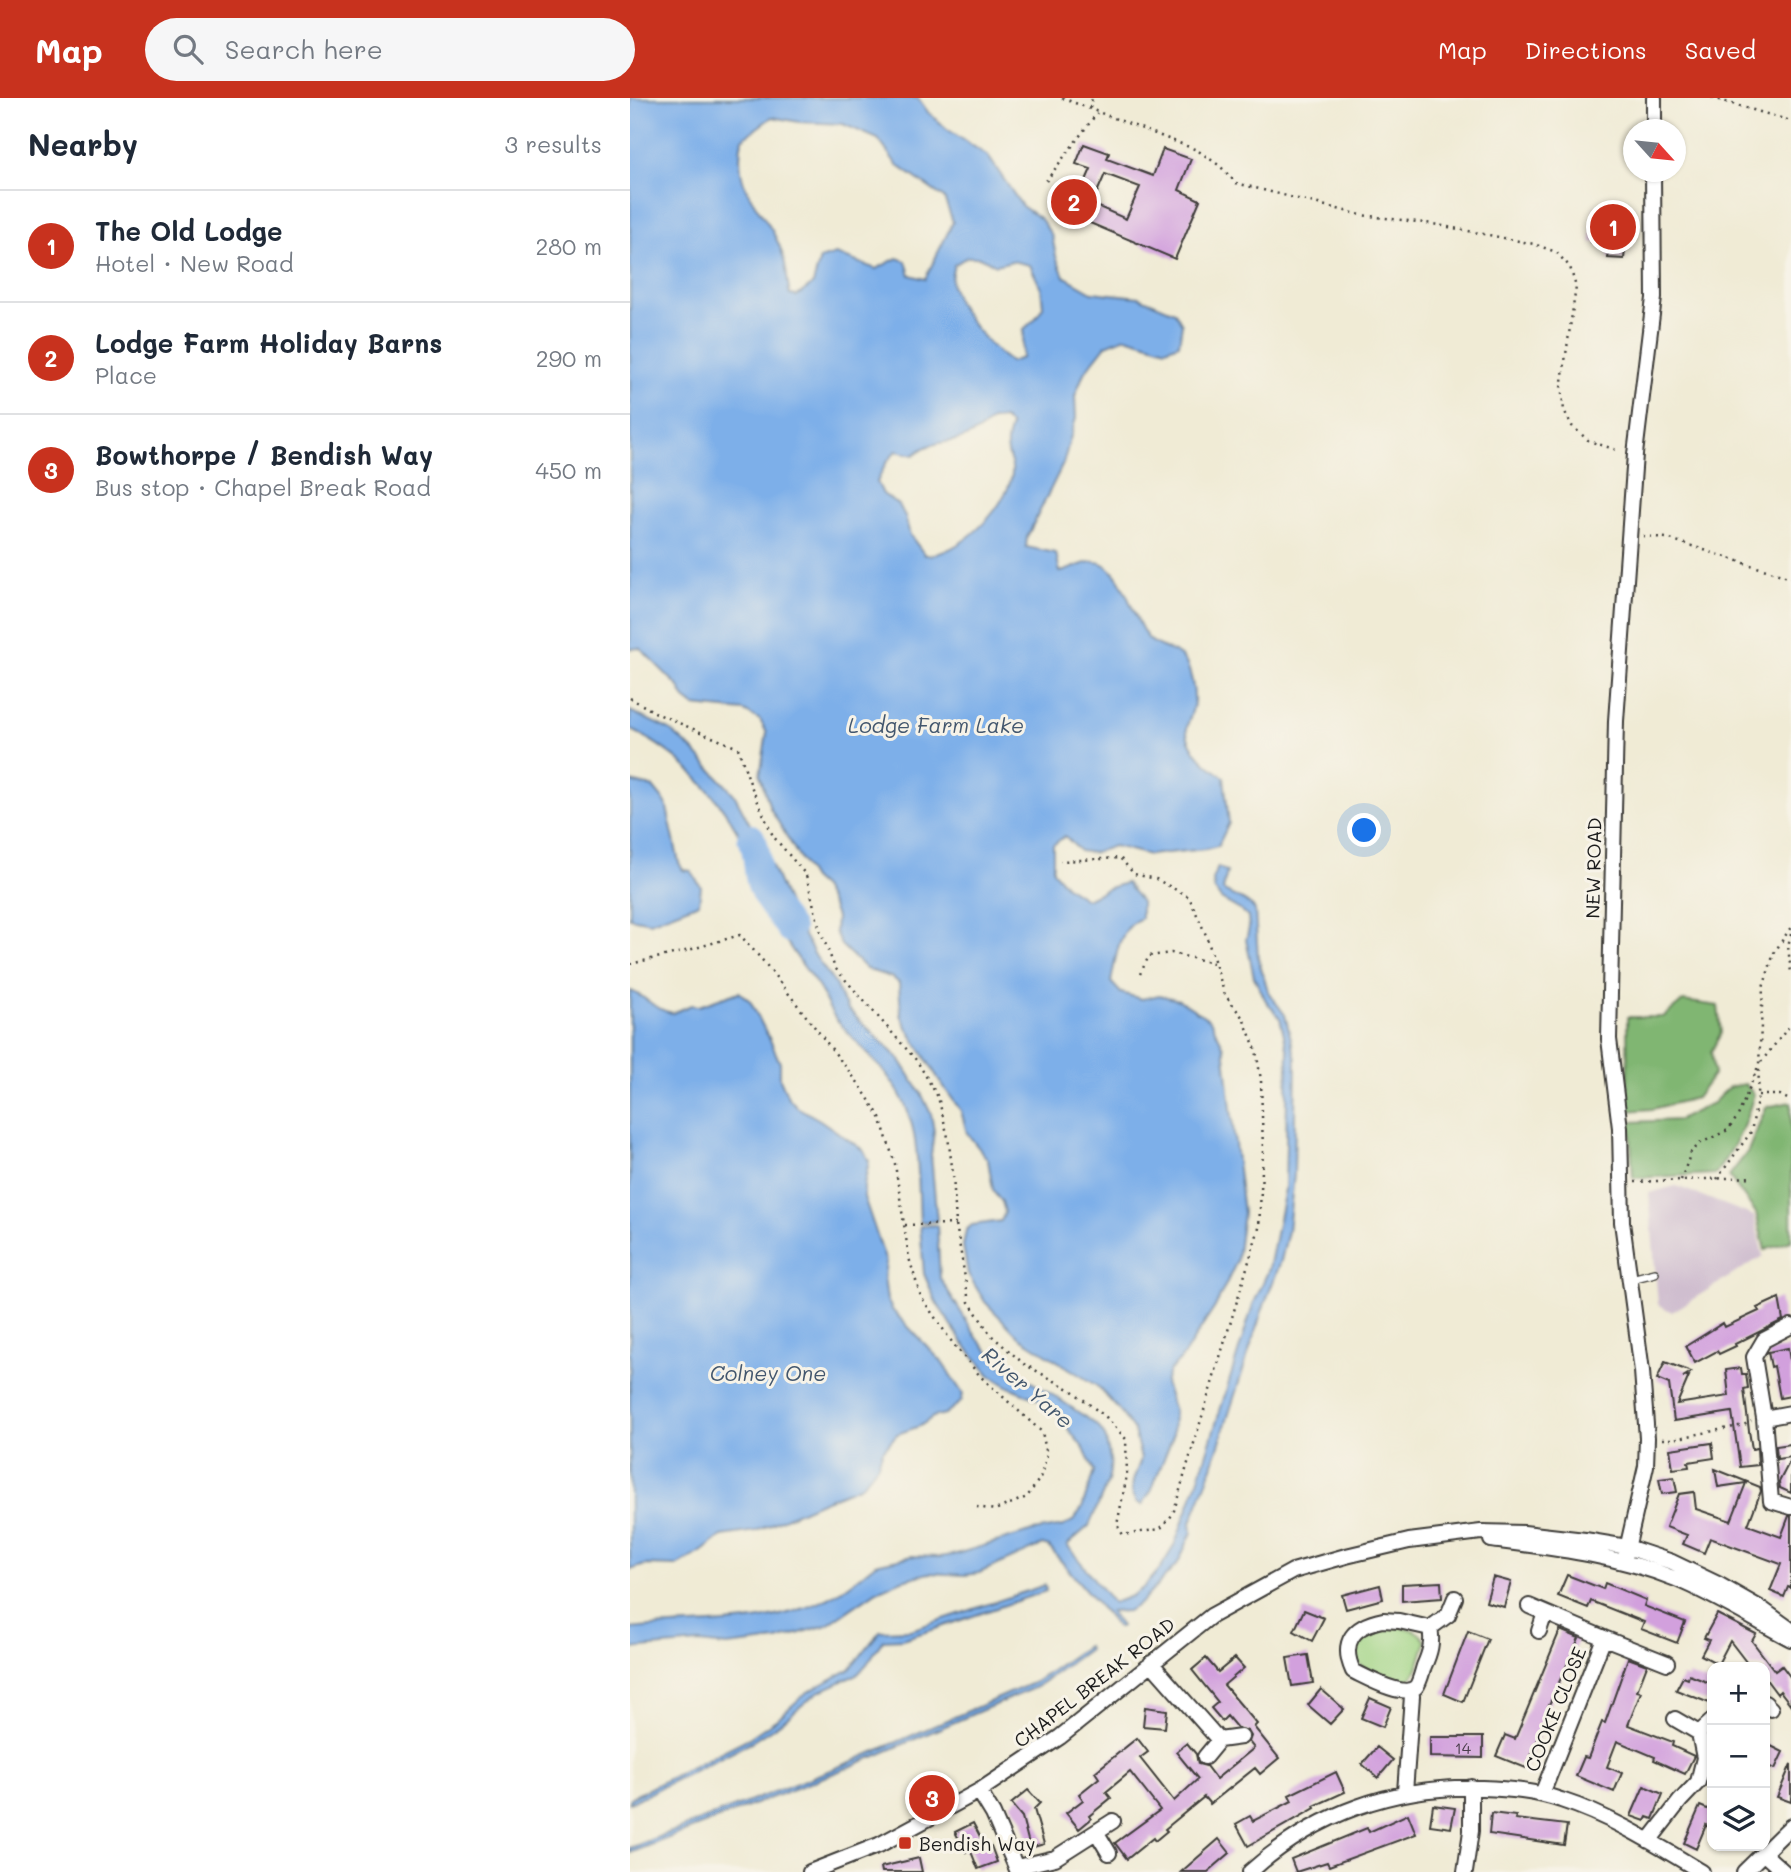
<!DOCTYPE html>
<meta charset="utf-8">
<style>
body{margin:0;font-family:Mali,sans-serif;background:#f6f6f7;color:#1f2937}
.controls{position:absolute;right:21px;bottom:21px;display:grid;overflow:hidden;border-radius:14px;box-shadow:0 2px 5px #0004}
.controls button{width:63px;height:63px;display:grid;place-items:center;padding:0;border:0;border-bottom:2px solid #e0e1e3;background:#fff;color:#1f2937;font:35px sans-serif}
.compass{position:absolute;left:993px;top:21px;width:63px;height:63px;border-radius:50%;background:#fff;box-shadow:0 2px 5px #0004;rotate:117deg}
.you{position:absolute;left:735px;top:733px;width:24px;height:24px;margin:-18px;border:5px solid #fff;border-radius:50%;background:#1a73e8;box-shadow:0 0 0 10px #1a73e833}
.badge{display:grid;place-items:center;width:46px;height:46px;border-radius:50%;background:#c8321e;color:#fff;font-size:23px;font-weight:700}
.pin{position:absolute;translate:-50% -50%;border:4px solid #fff;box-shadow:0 2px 7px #0006}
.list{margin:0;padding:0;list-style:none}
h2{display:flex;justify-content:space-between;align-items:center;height:91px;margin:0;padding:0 28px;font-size:30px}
h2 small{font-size:23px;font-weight:400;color:#747a83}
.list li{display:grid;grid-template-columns:46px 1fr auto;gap:21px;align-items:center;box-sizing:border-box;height:112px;padding:0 28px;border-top:2px solid #e0e1e3}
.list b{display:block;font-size:26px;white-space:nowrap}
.list p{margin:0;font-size:23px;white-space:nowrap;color:#747a83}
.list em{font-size:23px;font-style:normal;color:#747a83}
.icon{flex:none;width:38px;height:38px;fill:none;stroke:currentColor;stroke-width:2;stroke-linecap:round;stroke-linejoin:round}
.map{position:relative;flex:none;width:1161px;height:1774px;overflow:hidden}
header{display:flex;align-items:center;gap:42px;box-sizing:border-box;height:98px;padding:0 35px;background:#c8321e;color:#fff}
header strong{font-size:33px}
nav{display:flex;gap:38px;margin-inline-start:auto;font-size:24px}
.search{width:490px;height:63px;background:#f6f6f7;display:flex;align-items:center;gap:18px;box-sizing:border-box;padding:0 24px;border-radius:38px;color:#747a83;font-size:26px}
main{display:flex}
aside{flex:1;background:#fff}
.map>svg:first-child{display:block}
.industrial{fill:#cfbdcf}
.green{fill:#a1d484;stroke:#5e7850;stroke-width:2}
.forest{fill:#80b672;stroke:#4e6947;stroke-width:2}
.water{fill:#7dafe9;stroke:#4c6682;stroke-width:2;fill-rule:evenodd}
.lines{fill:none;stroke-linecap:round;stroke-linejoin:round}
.river{stroke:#7dafe9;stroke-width:28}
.building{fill:#d2a0dd;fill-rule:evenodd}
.lane-casing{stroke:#3c3b38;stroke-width:10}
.street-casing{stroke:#3c3b38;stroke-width:18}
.path{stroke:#3c3b38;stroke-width:2.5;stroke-dasharray:2 5;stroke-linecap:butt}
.lane{stroke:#fff;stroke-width:7}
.street{stroke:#fff;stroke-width:14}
.poi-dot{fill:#c8321e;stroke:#f7f3e8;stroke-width:2.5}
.labels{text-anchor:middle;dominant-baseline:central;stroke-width:6;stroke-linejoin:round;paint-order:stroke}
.number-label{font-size:16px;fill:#4a3d4c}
.street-label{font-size:19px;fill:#1c1c1c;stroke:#f7f3e8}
.poi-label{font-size:19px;fill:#1c1c1c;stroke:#f7f3e8;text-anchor:start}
.water-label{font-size:21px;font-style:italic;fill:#43576e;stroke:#f7f3e8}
</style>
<header>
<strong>Map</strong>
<div class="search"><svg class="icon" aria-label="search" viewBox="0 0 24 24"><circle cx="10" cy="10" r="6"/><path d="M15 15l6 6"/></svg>Search here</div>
<nav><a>Map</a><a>Directions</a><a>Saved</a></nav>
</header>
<main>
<aside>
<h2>Nearby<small>3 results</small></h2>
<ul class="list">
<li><span class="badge">1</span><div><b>The Old Lodge</b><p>Hotel · New Road</p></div><em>280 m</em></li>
<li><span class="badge">2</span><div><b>Lodge Farm Holiday Barns</b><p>Place</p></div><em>290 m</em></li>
<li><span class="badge">3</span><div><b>Bowthorpe / Bendish Way</b><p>Bus stop · Chapel Break Road</p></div><em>450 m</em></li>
</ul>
</aside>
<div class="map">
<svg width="1161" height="1774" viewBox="0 0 1161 1774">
<rect width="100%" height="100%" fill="#f7f3e8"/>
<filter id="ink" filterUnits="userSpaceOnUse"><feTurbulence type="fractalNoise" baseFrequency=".0143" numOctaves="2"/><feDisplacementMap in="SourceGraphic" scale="14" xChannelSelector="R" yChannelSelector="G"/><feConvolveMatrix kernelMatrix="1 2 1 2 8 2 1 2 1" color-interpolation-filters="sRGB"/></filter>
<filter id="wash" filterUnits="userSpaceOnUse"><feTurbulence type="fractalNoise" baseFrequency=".00686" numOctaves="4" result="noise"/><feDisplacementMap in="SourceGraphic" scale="28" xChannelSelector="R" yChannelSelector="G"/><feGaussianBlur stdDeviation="1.57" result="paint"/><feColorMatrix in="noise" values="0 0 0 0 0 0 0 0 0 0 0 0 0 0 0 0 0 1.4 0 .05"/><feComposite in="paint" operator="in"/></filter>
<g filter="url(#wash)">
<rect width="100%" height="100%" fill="#f0ebd5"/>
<path class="industrial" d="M1046,1088L1124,1118L1133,1158L1042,1214L1028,1206L1019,1095Z"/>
<path class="green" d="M752,1528C769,1529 787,1527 796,1544C792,1554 789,1572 781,1580C771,1590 740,1575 730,1567C712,1551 737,1531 752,1528Z"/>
<path class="forest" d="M1053,903L1088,908L1091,935L1081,954L1084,976L1066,1000L1022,1011L998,1013L997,919H1033Z
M1115,986L1124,996C1114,1031 1107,1046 1085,1076L1003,1080L1000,1024L1049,1022L1083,1005L1099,989Z
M1161,1004V1143L1135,1152L1126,1115L1099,1078L1118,1053L1136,1009Z"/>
<path class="water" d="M0,0H288L298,14L317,31L358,58L392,108L411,121L422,138L426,158L434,178L462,194L509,199L545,214L552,226L549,246L536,251L496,239L476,247L454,275L445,298L446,320L433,366L397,439L396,449L426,455L430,474C441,472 451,465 461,464C493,460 502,524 519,541C529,552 550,550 557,567C561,576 565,594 564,604C564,614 555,625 557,635C560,654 580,669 594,679L599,725L588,748L576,751L519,757L484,748L463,755L450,753L435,738L423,747V773L436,788L456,801L479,790L496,785L511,804V820C487,831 486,860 481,884L491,895L512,901L529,897L549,902L580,922L594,949L613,1115L607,1163L585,1209L551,1261L539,1273L535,1285L544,1313L543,1338L521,1393L512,1407L506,1404L502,1393L503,1383L511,1361L504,1333L488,1311L467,1288L389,1239L355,1204L338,1176L333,1148L336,1132L342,1127L371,1123L375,1114L372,1104L363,1092L358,1062L337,1035L331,1013L311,985L279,933L271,917L269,885L263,880L236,871L211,847L205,834L206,819L201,806L192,790L182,781L140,710L130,677L137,635L130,622L114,613L64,608L55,601L49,589L10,550L0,551ZM142,19L169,24L213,26L248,41L267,67L314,100L323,124L295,181L280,177L276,163L267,160L246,171L206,156L190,161L183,186L167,198L160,197C157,184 157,170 153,158C139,110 101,100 112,41ZM337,159H349L366,167L382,163L400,167L411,190L413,209L405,221L394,231L392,260L380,264C360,249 329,215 322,189C320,182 322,174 324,167ZM374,321L381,328C379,335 376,342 377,349C378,362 385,366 381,381C373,413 328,458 295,457L280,437L275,418L269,407L253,396L247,384L256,365L266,353L284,357C298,344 310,346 327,342C341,339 351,331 362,322Z
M0,613L40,632L62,651L104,696L141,766L164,820L186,859L205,886L211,900L218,911L270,962L292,997L301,1016L304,1033L301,1057L307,1123L290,1124C288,1089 290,1041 276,1009C260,970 228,951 204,918C198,910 194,899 189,890C172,865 152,842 141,814C135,797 131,780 123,764C98,707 56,658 0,631Z
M0,684L23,689L36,705L49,765L53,772L61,773L71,789L69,805L20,824L0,820Z
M588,769L597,774L593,792C602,799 619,802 625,812L628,860L635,883L639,895L655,917L666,961L664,1077L658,1133L651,1163L631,1216L578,1381L561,1424L562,1434L548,1465L512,1504L498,1513L480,1514L491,1528L488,1530L419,1449L412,1447L349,1475L335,1477L299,1475L272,1482L247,1493L197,1527L147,1542L97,1548L69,1545L0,1551V1531C67,1524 135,1531 197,1501C214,1493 229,1479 245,1466L282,1458L309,1459L323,1457L403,1433L434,1428L444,1422L452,1410L464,1373L454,1351L425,1314L409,1302L379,1289L360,1277L333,1245L306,1204L294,1176L290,1128L307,1127L310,1180L347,1240L371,1267L417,1293L457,1320L468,1328L475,1338L481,1366L478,1384L459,1428L437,1447L483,1505L501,1498L513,1490L530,1471L544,1448L568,1383L623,1207L639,1171L655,1091L658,954L650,920L636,903L624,879L616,842L619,830L618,819L610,812L591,801L584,791L583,782Z
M0,893C17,898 23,912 43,915L61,907L69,908L109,894L120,903L141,944L150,965V981L158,999L167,1009L190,1022L233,1052L239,1063L234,1087V1099L256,1164L254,1179L257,1202L263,1213L311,1263L333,1296L331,1304L315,1316L303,1319L290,1328L267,1336L253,1352L247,1368L231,1388L191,1404L126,1433L92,1438L71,1454L46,1468L15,1467L0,1472Z
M415,1487L416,1493L302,1532L272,1541L253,1542L237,1566L228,1576L188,1594L149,1626L123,1643L0,1705V1700L119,1640L147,1621L176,1595L220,1571L250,1533L281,1532Z
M457,1548L459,1551L406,1589L222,1668L0,1755V1750L221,1664L405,1584Z"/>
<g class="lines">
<path class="river" d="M121,740C130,755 125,773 132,789C138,805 151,817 160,831"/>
</g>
<g id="blocks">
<path class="building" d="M454,46L479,55L477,61L523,78L533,51L561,61L549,92L570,102L545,161L422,109L428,95L447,103L461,71L446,66ZM475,76L510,89L496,121L462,106Z
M964,109L999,112L994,161L978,160L980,145L961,144Z
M1149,1200L1153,1222L1105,1246L1106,1248L1089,1256L1087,1253L1065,1265L1056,1248L1093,1225L1095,1229L1129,1213L1127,1210Z
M1158,1250L1161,1269V1298L1150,1300L1144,1268L1141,1269L1138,1254Z
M1035,1264L1061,1274L1053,1279L1059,1278L1047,1306L1099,1298L1096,1272L1111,1270L1112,1276H1116L1118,1290L1114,1291L1119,1333L1122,1351L1127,1350L1128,1367L1110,1369L1102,1314L1044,1323L1039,1286L1027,1281Z
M1082,1345L1084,1360L1058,1364L1059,1369L1043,1371L1040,1351Z
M1161,1346V1359L1147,1361L1146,1348Z
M1161,1361V1395L1150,1390L1149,1384Z
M1085,1371L1130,1389L1131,1393L1118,1427L1151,1439L1159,1418H1161V1490L1158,1489L1154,1499L1140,1493L1151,1466L1080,1440L1074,1455L1053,1446L1057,1437L1036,1429L1049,1396L1064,1394L1066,1411L1101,1423L1116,1385L1088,1389Z
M1044,1379L1047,1394L1032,1396L1029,1381Z
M937,1477L973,1491L975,1485L1016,1502L1014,1508L1055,1524L1047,1545L1011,1531L1014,1524L961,1503L958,1510L928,1498Z
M863,1479L881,1484L874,1509L856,1504Z
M811,1484L812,1500L772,1503V1486Z
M750,1487L753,1501L716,1511L712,1497Z
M674,1512L694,1520L682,1543L664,1533Z
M1087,1516L1126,1536L1122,1543L1145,1573L1152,1568L1161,1580V1607L1150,1593L1147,1596L1135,1580V1569H1120L1100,1543L1088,1566L1071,1557L1079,1542L1074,1540Z
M930,1532L949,1540L918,1609L921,1610L896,1670L866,1658L875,1637L885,1641Z
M838,1533L858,1541L833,1604L814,1596Z
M678,1557L683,1585L662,1588L657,1560Z
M576,1560L588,1574L605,1560L614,1570L594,1587L627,1626L624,1629L649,1660L630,1676L625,1670L580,1706L574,1699L535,1731L537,1733L525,1743L523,1740L497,1761L485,1745L530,1712L500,1674L476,1694L481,1700L459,1718L461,1721L449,1731L436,1715L453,1702L449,1696L469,1680L465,1674L507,1640L518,1654L510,1660L544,1703L568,1681L546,1654L557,1645L566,1656L568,1666L576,1668L586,1681L624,1650L619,1644L621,1638L618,1633L607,1630L597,1618L592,1623L581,1610L588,1604L562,1572Z
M998,1560L1017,1567L1007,1593L1011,1594L998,1627L1043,1644L1042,1648L1064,1658L1055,1676L1024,1662L1025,1659L987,1643L977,1669L992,1675L984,1694L946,1678L954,1659L958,1660L972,1624L975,1625Z
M1059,1577L1082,1586V1606L1046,1592L1053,1579L1058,1581Z
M691,1591L714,1611L700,1626L678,1607Z
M740,1600L761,1609L753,1629L731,1620Z
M515,1609L537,1612L535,1630L513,1628Z
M800,1639H853V1660L800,1659Z
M1135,1645L1153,1654L1145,1671L1135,1667Z
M747,1649L763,1662L748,1680L732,1666Z
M1161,1666V1704L1147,1699Z
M706,1674L715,1694L684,1708L685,1710L618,1748L606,1726L620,1718L623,1723L662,1703L659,1697Z
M1014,1688L1033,1696L1023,1721L1017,1719L1015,1723L1001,1718Z
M398,1692L410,1705L404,1711L414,1746L400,1750L392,1719L381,1706Z
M803,1707L825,1710L821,1730L800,1727Z
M1070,1708L1082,1713V1733L1076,1727L1066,1751L1054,1745Z
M861,1715L886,1718L885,1721L937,1727L934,1747L859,1736Z
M778,1716L786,1736L699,1768L697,1764L666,1774L661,1761L737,1730L739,1734Z
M343,1725L356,1750L361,1748L367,1764L348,1771L340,1751L336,1754L325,1734Z
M589,1741L600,1755L578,1774H551Z
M289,1760L292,1774H252L251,1769Z"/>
</g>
</g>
<g filter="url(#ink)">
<use href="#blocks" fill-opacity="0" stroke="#3c3b38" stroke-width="2"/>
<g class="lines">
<defs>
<path id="lane" d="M1001,1181L1025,1175"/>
<path id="street" d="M1024,32V0
M1161,1228L1134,1242L1124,1259L1134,1320L1141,1403L1161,1409
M1134,1320L1161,1315
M861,1442C923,1450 987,1457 1046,1481C1085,1497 1123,1521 1161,1541
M994,1464L1016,1368L1017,1340L1012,1273L992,1124L990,1030L979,941L986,623L1005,356L1024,200L1023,74
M899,1508L974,1540L912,1696
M753,1522L769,1523L800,1530C803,1544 800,1555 794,1568C792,1574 790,1584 786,1589C774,1601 736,1579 723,1573C710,1544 723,1528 753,1522Z
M800,1530L818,1517L825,1500
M909,1533L915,1515
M974,1540L1037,1565
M521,1565L589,1642L611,1639
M1135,1605L1141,1611
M1045,1621L1069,1635
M575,1659L589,1642
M349,1693L363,1716L388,1774
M775,1694L782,1598L780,1592
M467,1735L479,1755
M1019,1743L1050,1703L1068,1684L1074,1660L1069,1635L1082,1623
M1133,1755L1154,1774
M387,1769L425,1760L483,1723
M180,1774L249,1747L349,1693L430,1639L581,1518L663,1473L716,1458L779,1443L851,1434L894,1435L955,1442L997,1449L1042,1464L1088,1486L1132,1511L1161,1532
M620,1774C685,1715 765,1687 852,1690C879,1691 905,1693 931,1702C981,1718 1027,1747 1072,1774
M835,1774L841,1733V1689
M1114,1774L1161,1728"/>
</defs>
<use href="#lane" class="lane-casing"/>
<use href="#street" class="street-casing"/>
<path class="path" d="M432,0L567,52L590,68L606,85L731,117L803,126L904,146L926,154L940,169L946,189L931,290L934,312L942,328L959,343L990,353
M1082,0L1161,23
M460,10L462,0
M416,83L467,15
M1013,438L1037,440L1161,480
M0,600L28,616L108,650L121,688L143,738L176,777L190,832L205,870L287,963L308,999L318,1039L323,1076L326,1126L339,1204L361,1237L394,1266L441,1292L477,1320L496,1341L497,1377L487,1427L493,1437L530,1431L543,1416L555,1375L629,1130L633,1053L631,982L626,952L613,920L595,897L576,837L559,799L526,781L504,776L490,760L430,763
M1161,836L1158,848L1161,875
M0,866L52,854L110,837L134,864L229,986L250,1019L265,1066L279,1160L291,1199L324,1247L351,1279L412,1334L417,1357L410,1380L397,1399L365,1412L347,1409
M510,876L519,858L541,855L583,865
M1131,964L1161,926
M1128,997H1150L1161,1003
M1087,1081L1121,1034L1128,997L1129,970
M1051,1082L1061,1054L1071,1045L1098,1032L1108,1018L1129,966L1133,890L1144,855L1161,829
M1005,1084L1122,1079
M275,1127L326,1126
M1032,1341H1043L1114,1327L1121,1323"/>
<use href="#lane" class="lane"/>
<use href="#street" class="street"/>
</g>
</g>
<rect class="poi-dot" x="268" y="1738" width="14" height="14" rx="3.5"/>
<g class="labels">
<g class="number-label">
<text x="833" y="1649">14</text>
</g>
<g class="street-label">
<text transform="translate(963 770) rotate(-89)">NEW ROAD</text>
<text transform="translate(464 1584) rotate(-38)">CHAPEL BREAK ROAD</text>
<text transform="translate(925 1611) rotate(-68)">COOKE CLOSE</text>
</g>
<g class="poi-label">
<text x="289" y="1745">Bendish Way</text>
</g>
<g class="water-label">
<text x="306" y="626">Lodge Farm Lake</text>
<text x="138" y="1274">Colney One</text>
<text transform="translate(398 1289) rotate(41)">River Yare</text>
</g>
</g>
</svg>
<div class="controls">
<button>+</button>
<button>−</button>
<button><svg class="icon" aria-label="layers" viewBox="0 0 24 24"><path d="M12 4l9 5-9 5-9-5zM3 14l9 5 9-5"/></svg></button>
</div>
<svg class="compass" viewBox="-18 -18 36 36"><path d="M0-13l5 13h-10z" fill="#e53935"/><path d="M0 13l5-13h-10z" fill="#747a83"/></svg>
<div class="you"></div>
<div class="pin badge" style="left:983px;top:129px">1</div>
<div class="pin badge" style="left:444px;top:104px">2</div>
<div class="pin badge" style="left:302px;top:1700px">3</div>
</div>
</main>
